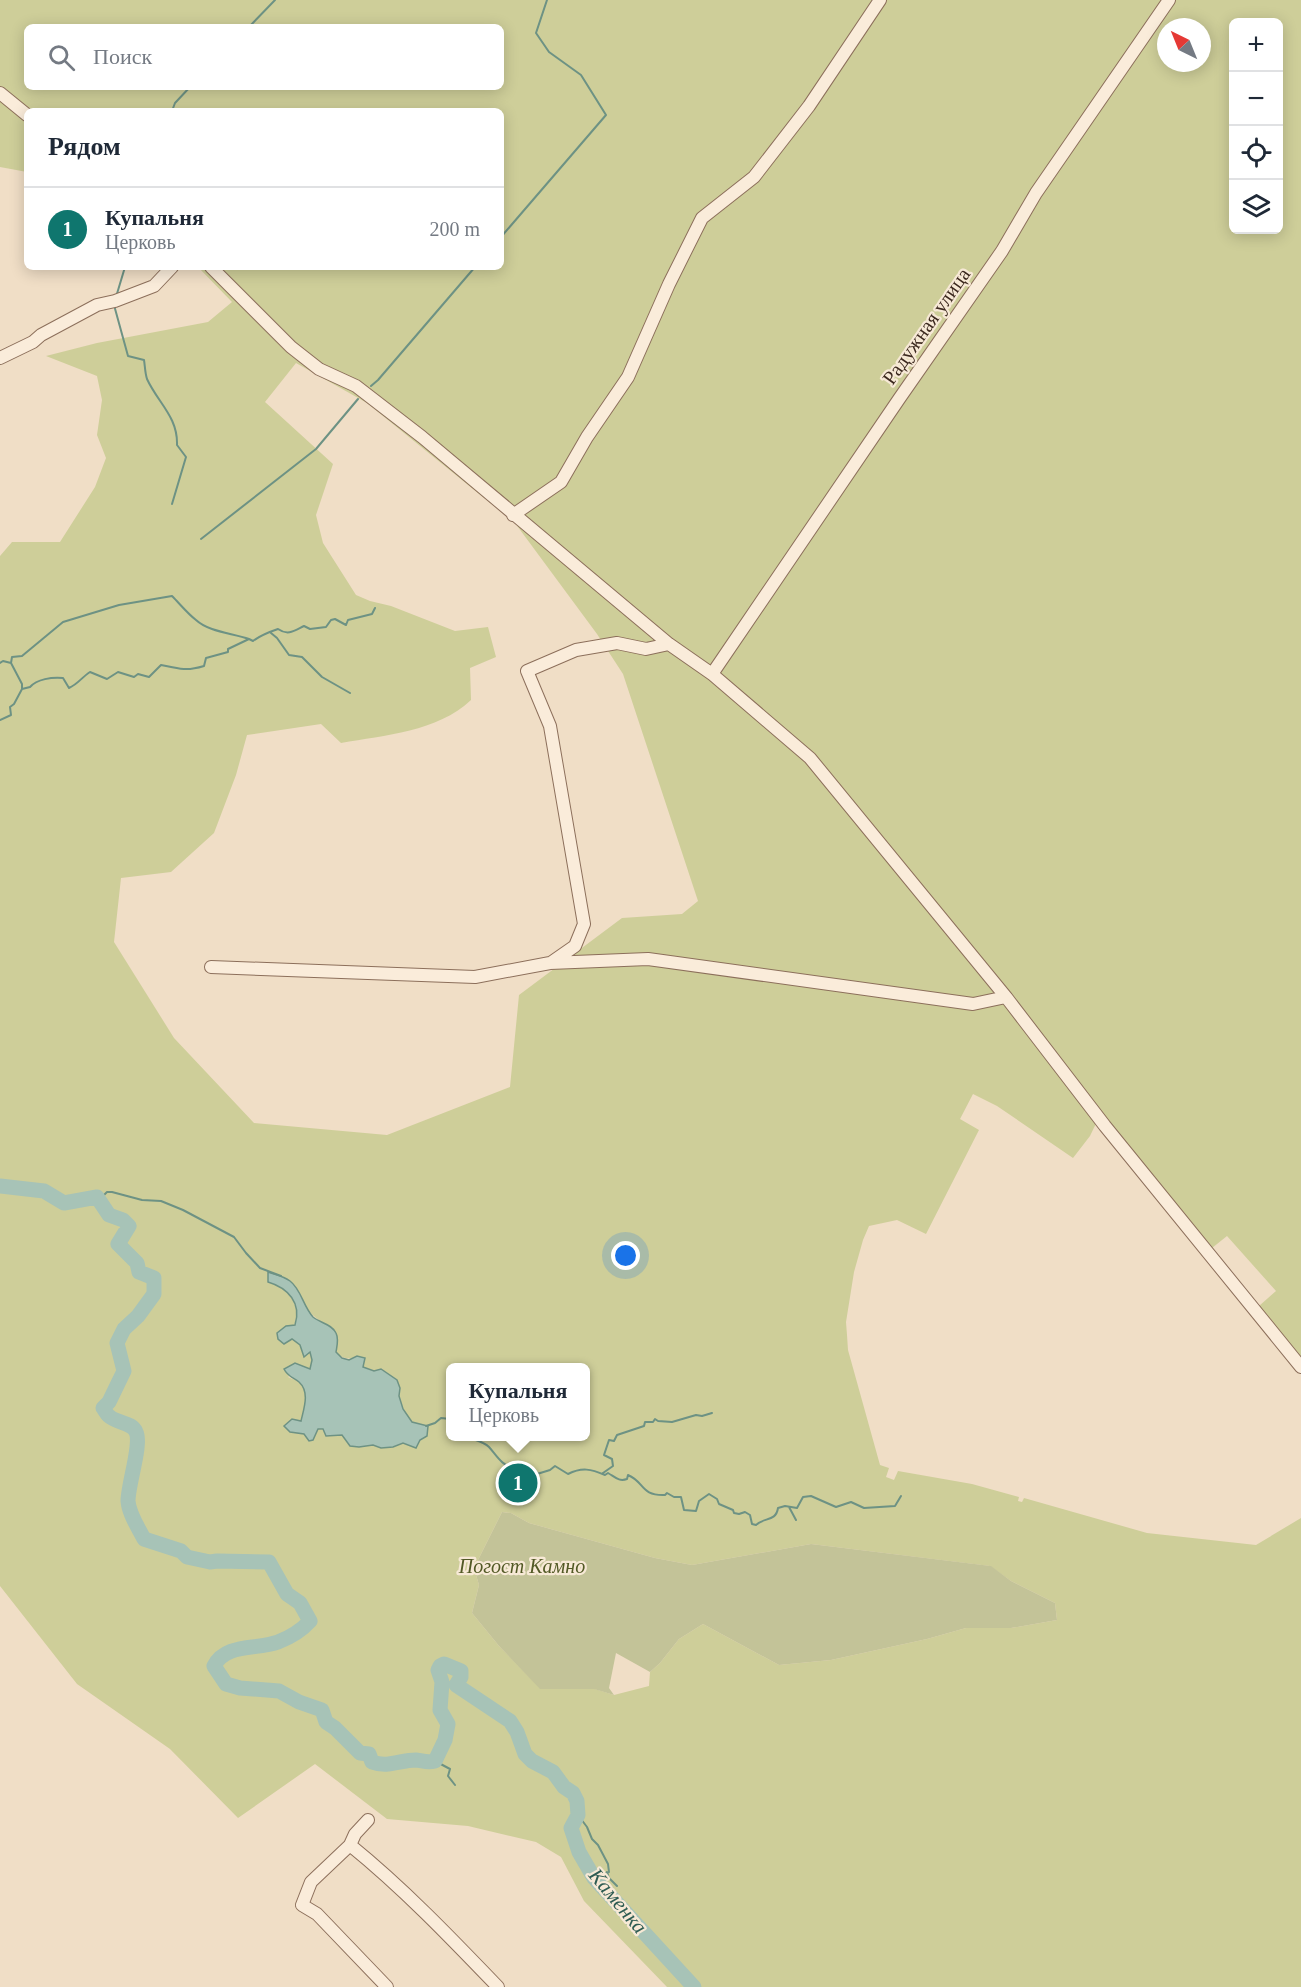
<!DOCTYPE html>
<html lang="ru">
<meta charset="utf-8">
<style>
body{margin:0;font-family:"Times New Roman",serif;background:#f2f2f3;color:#1f2937}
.controls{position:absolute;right:18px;top:18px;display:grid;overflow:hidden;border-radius:9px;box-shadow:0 3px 15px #0003}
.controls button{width:54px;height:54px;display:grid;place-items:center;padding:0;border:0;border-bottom:2px solid #e0e1e3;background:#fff;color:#1f2937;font:30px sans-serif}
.compass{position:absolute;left:1157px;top:18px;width:54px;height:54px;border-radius:50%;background:#fff;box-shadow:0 3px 15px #0003;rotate:317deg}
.you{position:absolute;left:626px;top:1256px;width:21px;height:21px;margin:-15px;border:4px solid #fff;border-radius:50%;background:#1a73e8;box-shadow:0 0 0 9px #1a73e833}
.badge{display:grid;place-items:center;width:39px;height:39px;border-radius:50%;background:#0f766e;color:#fff;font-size:20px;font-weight:700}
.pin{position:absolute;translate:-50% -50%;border:3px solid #fff;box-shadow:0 2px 6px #0006}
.popup{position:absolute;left:446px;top:1363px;width:144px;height:78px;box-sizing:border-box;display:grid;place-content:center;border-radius:9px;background:#fff;filter:drop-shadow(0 2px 4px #0005);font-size:20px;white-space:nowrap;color:#747a83}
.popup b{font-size:22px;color:#1f2937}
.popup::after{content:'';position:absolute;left:50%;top:100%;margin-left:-12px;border:12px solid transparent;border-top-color:#fff}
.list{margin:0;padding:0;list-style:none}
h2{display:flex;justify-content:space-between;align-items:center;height:78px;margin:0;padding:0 24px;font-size:26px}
h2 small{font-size:20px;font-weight:400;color:#747a83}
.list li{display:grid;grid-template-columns:39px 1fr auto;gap:18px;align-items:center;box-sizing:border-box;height:84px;padding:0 24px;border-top:2px solid #e0e1e3}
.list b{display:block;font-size:22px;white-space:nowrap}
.list p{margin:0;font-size:20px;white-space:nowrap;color:#747a83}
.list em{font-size:20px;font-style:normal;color:#747a83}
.icon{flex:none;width:33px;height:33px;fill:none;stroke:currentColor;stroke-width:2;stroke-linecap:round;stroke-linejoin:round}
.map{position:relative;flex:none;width:1301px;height:1987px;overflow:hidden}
.search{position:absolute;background:#fff;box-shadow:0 3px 15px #0003;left:24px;top:24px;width:480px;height:66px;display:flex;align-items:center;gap:15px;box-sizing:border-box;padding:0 21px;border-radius:9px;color:#747a83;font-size:22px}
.panel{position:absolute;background:#fff;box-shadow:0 3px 15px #0003;left:24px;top:108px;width:480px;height:162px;border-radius:9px}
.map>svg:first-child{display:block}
.green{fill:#cece99;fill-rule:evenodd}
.cemetery{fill:#c3c398}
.water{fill:#a7c3b7;stroke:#6d9284;stroke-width:1.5}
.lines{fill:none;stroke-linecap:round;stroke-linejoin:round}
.stream{stroke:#6d9284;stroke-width:2}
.river{stroke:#a7c3b7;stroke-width:15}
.minor-casing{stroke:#8c6f5b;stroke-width:14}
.minor{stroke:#faecda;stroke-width:12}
.labels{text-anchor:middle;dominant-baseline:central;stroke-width:4.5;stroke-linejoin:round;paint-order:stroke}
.street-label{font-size:20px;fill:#3c291f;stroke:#f7e9d6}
.park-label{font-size:20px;font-style:italic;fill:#525925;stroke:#f7e9d6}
.water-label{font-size:21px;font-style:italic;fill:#2e5c53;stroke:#f7e9d6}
</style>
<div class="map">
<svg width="1301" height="1987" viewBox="0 0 1301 1987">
<rect width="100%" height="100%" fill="#f0dec6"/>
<path class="green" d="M0,0H1301V1359L1259,1306L1276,1291L1227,1236L1212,1248L1101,1113L1090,1136L1073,1158L997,1106L973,1094L960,1119L979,1130L926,1234L897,1220L869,1226L863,1240L854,1272L846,1322L847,1335L848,1350L880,1465L889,1468L886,1477L894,1480L898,1471L972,1484L1019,1497L1018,1501L1022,1502L1024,1498L1147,1533L1256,1545L1301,1518V1987H667L584,1901L561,1857L536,1842L468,1826L387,1819L315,1764L238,1818L170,1749L77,1684L0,1586V556L12,542H60L95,487L106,458L97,435L102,400L97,376L46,356L97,343L208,322L232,302L198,267H501V111H27V172L0,167ZM1234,22H1278V230H1234ZM27,27H501V87H27ZM1166,27H1202V63H1166ZM296,363L367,403L515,523L597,634L623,674L698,901L682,914L622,918L519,995L510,1087L387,1135L254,1123L174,1038L114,942L121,878L171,872L214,833L236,775L247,735L321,724L341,743C385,735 437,732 471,700L470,668L496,657L488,627L455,631L391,606L370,601L356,595L323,543L316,515L333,464L265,402ZM281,1285L297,1288C302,1305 311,1317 326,1324C335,1350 332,1362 364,1358L363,1367L374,1371L381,1369L397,1380L400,1388L399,1396L403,1409L412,1422L428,1426L420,1440L410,1444L403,1443L393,1447L381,1448L373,1445L359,1447L348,1441L342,1435L327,1436L323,1430L318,1429L313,1440L304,1434L290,1432L301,1421L306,1402L305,1389L298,1381L288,1377L303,1367L310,1369L312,1360L310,1352L304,1357L300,1344L291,1338C298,1313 301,1306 281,1285ZM450,1368H586V1436H450ZM502,1512L511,1513L529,1523L655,1558L692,1565L811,1544L990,1566L1011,1581L1055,1603L1057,1620L1011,1628H966L927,1639L831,1660L779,1665L703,1624L679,1639L660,1663L650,1672L649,1686L614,1695L595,1689L540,1688L499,1646L472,1613L479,1585L474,1568Z"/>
<path class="cemetery" d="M502,1512L511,1513L529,1523L655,1558L692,1565L811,1544L991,1566L1011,1581L1055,1603L1057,1620L1011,1628H966L927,1639L831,1660L779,1665L703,1624L679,1639L660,1663L650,1672L616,1653L609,1688L614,1695L594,1689H540L499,1646L472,1613L479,1585L474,1568Z"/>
<path class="water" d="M268,1272C276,1275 283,1276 290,1281C301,1289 303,1306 313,1317C320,1323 332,1324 336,1333C339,1339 337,1346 336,1352L342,1358L349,1360L357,1356L365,1358L363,1367L374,1371L381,1369L397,1380L400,1388L399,1396L403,1409L412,1422L428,1426L427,1436L420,1440L416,1448L403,1443L393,1447L381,1448L373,1445L359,1447L350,1446L342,1435L326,1436L323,1429H318L313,1440L309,1441L304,1434L290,1432L284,1426L292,1419L301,1421C304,1408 310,1392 299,1382C293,1377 288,1377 284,1369L295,1363L310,1369L312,1360L310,1352L304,1357L300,1345L292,1339L284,1344L278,1339L277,1333L286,1326L295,1325C302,1303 288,1288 268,1282Z"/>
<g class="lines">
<path class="stream" d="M249,27L275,0
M172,111L175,103L190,87
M501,237L606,115L581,75L549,52L536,33L547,0
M116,297L125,267
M114,305L128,356L144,360C145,366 145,373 147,379C158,403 178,417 177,445L186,457L172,504
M371,386L378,380L475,267
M201,539L316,449L358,399
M271,633L277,638L289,655L302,657L322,677L350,693
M0,663L3,661L11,663L22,684V689
M11,663L12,657L22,656L63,622L119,605L172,596C180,604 187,613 196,620C209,632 232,633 249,639
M0,720L11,715L10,707L14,704L22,689L30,687C37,679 52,677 63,678L69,688C78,684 82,677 90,672L107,679L118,672L134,677L138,674L149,677L161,665C180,668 184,672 204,666L206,658L228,652V649L249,639L253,641C261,635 269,632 278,629C288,636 294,631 304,626L310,629L326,627L331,620L335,619L346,625L348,620L372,614L375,608
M97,1197L104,1195L107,1192H112L142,1200L161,1201L183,1210L234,1237L246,1253L260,1268L281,1276
M426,1426L435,1423L441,1418L450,1419
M466,1436C473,1440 483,1441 489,1447C497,1456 501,1465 515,1469C524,1463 531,1466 537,1474L550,1470L555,1466L568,1474C582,1467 591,1469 605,1475L608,1473C615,1477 619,1482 627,1479L628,1475C645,1482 640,1496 665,1495L667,1493L674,1497H681L684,1510L696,1511L699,1501L709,1494L717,1499L719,1504L733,1510L734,1513L739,1514L745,1512L750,1515L752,1524L756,1525C764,1517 776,1522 778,1508L785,1506L797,1508L803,1497L811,1496L836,1507L851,1502L864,1508L895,1506L901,1496
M512,1468L515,1475L513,1480L517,1484L514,1490
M603,1473L613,1466L612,1459L604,1455L609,1440L614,1441L617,1435L644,1426L645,1422H653L655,1419L658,1421L672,1422L696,1415L702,1416L712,1413
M513,1493V1492
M789,1507L796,1520
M435,1761L450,1769L448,1776L455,1785
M578,1815L587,1827L592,1839L598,1845L608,1864L609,1872L594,1878
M607,1872L609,1878L617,1886"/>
<path class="river" d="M0,1186L44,1191L64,1203L97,1197L109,1215L123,1220L129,1226L118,1244L137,1263L139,1272L154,1278V1294L138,1316L124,1329L117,1343L124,1371L109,1402L103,1408C104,1409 108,1416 109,1416C116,1423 132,1422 136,1432C142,1444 128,1484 128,1501C129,1514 138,1527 144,1539L181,1551L187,1557L210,1562L217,1561L269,1562L287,1594L300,1603L310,1621C301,1631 291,1637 278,1642C256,1650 226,1643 214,1666L226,1684L240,1688L279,1691L299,1702L322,1710L326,1722L335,1728L360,1753L369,1754L372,1762C388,1768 400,1760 416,1760C424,1761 427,1763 435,1761L445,1740L448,1724L440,1710L442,1682L438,1670L440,1666L444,1664L461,1671V1677L456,1685L510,1721L517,1732L525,1754L532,1761L553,1772L564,1787L573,1793L577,1801L578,1815L571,1828L579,1852L594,1878L694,1987"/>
<defs>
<path id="minor" d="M0,93L27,115
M211,267L291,347L319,369L356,386L422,437L669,644L712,674L810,758L1006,997L1105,1126L1301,1367
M0,358L33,342L41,335L97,305L115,301L154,286L172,267
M513,515L561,482L587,437L628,377L669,284L702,218L754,177L809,106L880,0
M712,674L899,399L1002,251L1036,193L1169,0
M552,962L575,946L584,924L550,726L527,671L576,650L617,643L646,649L669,644
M211,967L475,977L550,963L648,959L973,1004L1006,997
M368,1820L355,1834L350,1845L311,1882L302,1905L317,1914L387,1987
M350,1845C403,1888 450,1937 498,1987"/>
</defs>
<use href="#minor" class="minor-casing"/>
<use href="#minor" class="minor"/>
</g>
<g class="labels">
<g class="street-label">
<text transform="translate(926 326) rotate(-55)">Радужная улица</text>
</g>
<g class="park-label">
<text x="522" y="1566">Погост Камно</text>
</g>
<g class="water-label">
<text transform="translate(618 1901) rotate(50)">Каменка</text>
</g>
</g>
</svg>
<div class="controls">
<button>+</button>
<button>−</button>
<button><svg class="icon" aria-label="locate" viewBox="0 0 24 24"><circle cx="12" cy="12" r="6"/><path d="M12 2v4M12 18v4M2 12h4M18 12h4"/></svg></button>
<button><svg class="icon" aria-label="layers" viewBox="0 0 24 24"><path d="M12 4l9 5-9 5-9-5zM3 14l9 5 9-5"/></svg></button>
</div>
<svg class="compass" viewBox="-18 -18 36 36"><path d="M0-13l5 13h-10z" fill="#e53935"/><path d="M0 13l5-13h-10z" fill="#747a83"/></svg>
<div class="you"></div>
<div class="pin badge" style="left:518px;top:1483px">1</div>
<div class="popup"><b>Купальня</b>Церковь</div>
<div class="search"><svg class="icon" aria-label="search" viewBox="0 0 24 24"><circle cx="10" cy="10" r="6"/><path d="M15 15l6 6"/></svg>Поиск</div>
<section class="panel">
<h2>Рядом<small></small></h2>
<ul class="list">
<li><span class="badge">1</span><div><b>Купальня</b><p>Церковь</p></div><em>200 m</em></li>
</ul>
</section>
</div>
